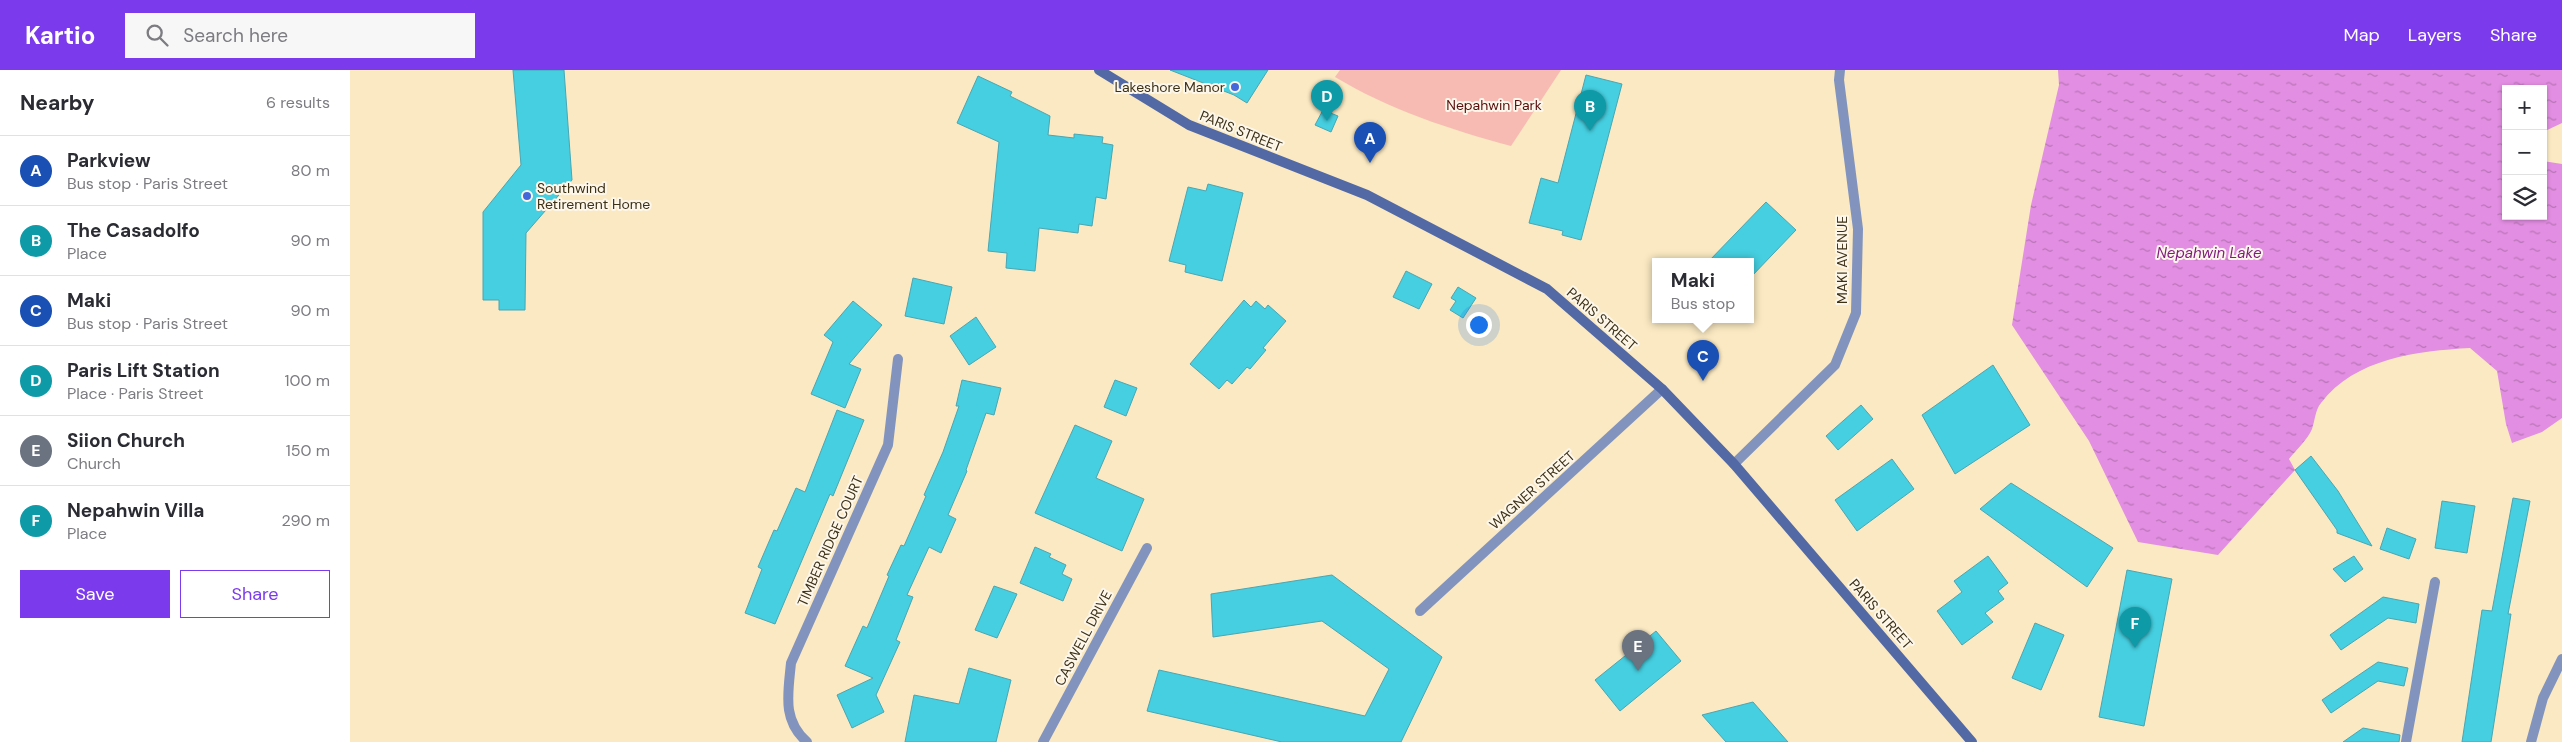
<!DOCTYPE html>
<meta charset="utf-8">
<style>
body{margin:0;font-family:"DM Sans",sans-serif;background:#f7f7f7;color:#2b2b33}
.controls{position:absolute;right:15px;top:15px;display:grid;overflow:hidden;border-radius:0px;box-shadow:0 1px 4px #0004}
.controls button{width:45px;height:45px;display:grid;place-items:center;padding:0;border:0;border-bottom:1px solid #e1e1e2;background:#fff;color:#2b2b33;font:25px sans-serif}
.you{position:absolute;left:1128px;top:254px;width:18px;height:18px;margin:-12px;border:4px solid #fff;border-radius:50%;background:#1a73e8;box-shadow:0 0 0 8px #1a73e833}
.badge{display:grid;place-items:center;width:32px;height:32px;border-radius:50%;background:#7c3aed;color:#fff;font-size:16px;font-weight:700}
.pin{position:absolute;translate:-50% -41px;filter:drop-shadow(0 1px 2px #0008)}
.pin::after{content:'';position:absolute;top:26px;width:18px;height:15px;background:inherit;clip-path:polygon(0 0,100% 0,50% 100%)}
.popup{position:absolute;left:1302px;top:188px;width:102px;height:65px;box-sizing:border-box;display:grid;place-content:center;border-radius:0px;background:#fff;filter:drop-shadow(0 1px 4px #0005);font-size:16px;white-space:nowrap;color:#7c7c81}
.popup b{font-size:19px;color:#2b2b33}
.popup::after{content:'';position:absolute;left:50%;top:100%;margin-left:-10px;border:10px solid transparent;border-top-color:#fff}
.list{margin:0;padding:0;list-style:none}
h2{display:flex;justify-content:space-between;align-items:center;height:65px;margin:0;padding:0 20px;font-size:21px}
h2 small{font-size:16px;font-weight:400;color:#7c7c81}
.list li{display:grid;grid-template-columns:32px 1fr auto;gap:15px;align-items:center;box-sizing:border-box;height:70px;padding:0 20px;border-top:1px solid #e1e1e2}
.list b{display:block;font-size:19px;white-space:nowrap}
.list p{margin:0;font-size:16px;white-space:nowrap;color:#7c7c81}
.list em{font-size:16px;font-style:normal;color:#7c7c81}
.actions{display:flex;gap:10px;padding:15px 20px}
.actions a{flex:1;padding:11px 0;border:1px solid #7c3aed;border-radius:0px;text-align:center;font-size:18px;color:#7c3aed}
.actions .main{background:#7c3aed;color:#fff}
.icon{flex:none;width:28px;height:28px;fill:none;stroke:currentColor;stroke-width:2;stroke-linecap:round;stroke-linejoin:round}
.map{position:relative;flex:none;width:2212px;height:672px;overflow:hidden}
header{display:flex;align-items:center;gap:30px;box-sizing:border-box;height:70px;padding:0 25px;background:#7c3aed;color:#fff}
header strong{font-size:24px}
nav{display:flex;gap:28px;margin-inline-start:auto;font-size:18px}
.search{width:350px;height:45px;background:#f7f7f7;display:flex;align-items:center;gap:12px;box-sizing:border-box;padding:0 18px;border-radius:0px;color:#7c7c81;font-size:19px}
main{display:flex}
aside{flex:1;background:#fff}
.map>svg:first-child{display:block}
.park{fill:#f7bbb3}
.water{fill:url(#water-ripples)}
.building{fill:#45cfe0;stroke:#49a6b3}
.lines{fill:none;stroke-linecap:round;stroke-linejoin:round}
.street{stroke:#8294be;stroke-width:10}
.secondary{stroke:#5269a6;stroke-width:10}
.poi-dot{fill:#4368da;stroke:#fdf7eb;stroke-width:2}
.labels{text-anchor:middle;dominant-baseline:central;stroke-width:4;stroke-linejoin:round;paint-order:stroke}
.poi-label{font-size:14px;fill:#3c3015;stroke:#fdf7eb;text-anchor:end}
.park-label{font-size:14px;fill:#580e0d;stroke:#fdf7eb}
.street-label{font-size:14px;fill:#3c3015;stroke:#fdf7eb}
.water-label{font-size:15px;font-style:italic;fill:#801c82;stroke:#fdf7eb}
</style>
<header>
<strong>Kartio</strong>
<div class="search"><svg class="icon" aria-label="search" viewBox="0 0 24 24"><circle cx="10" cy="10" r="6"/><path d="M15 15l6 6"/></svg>Search here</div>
<nav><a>Map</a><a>Layers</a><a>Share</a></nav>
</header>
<main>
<aside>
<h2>Nearby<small>6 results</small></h2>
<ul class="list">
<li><span class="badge" style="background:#1a4fb4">A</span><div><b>Parkview</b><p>Bus stop · Paris Street</p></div><em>80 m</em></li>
<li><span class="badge" style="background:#0f9aa8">B</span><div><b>The Casadolfo</b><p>Place</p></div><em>90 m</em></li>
<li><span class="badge" style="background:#1a4fb4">C</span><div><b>Maki</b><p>Bus stop · Paris Street</p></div><em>90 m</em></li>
<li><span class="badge" style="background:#0f9aa8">D</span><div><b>Paris Lift Station</b><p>Place · Paris Street</p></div><em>100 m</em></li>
<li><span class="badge" style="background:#6b7280">E</span><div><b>Siion Church</b><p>Church</p></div><em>150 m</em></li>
<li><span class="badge" style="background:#0f9aa8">F</span><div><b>Nepahwin Villa</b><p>Place</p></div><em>290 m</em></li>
</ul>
<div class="actions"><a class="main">Save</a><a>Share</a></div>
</aside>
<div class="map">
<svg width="2212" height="672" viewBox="0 0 2212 672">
<defs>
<pattern id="water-ripples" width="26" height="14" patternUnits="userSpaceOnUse" patternTransform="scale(1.25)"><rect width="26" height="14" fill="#e28ee2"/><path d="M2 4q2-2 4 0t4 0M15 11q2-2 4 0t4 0" fill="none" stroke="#b874b6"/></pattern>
</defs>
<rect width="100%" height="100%" fill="#fae9c2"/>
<path class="park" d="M990,0H1211L1161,76C1101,60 1038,39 985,7Z"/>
<path class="water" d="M1708,0H2212V53L2193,62V19H2156V146H2193V91L2212,94V348L2192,362L2162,373L2156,354L2147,301L2120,278C2068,281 2005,288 1971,333C1965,340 1965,351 1962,359C1958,369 1946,380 1939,389L1945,400L1868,485L1788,472L1739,371L1662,255L1681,135L1709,15Z"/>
<path class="building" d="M163,0H214L222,110L176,163L175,240H149V230H133V142L171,95Z
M820,0H918L897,33L884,25Z
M1236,5L1272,14L1231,170L1212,165L1213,161L1179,153L1191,108L1208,113Z
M628,6L662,22L660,26L700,46L698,65L724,68V64L753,67L752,73L763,75L756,129L746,127L742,156L729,154L728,163L689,158L685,201L656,198L657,183L638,181L649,72L607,53Z
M973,40L988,46L981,62L965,55Z
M858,114L893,123L872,211L835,202L836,195L819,191L838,117L856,121Z
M1416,132L1446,160L1400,208V192H1358Z
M1056,201L1082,214L1069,239L1043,227Z
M563,208L602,217L594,254L555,246Z
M1108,217L1126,228L1113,248L1100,240L1106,231L1101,228Z
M894,230L901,237L906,231L915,239L918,235L936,251L913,278L916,280L900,299L897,297L882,314L877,310L869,319L840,294Z
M503,231L532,255L499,294L511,299L495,338L461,324L483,272L474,265Z
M626,247L646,277L619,295L600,266Z
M1643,295L1680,355L1605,404L1572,345Z
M612,310L651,318L644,345L636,343L616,400L617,401L598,445L606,449L591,483L579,477L557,525L563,527L546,570L550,572L526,625L534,642L502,658L487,625L523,608L495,596L513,556L517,558L539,506L537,505L551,475L554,476L576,426L574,425L593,382L609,336H606Z
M765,310L787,318L776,346L754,337Z
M1511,335L1523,349L1488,380L1476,366Z
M487,340L514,350L483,426L480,424L425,554L395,543L412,499L408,497L424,460L427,461L446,418L455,422Z
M725,355L762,371L746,408L794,429L772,481L685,443Z
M1961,386L1988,421L2022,476L1987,463V460L1945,400Z
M1542,389L1564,419L1507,461L1485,430Z
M1661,413L1763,478L1737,517L1630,439Z
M2163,428L2180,431L2158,544H2161L2141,672H2112L2132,540L2142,541Z
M2092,431L2125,436L2117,483L2085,478Z
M2037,458L2066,469L2059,489L2030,479Z
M685,477L701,484L699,487L716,495L712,504L722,509L713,531L670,513Z
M1638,486L1658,513L1648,521L1654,529L1635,543L1643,552L1612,575L1587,541L1612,522L1604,511Z
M2004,486L2013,499L1995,512L1983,499Z
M1777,500L1822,509L1794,656L1749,647Z
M982,505L1092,587L1051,672H932L797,641L809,600L1015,646L1039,599L972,551L863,567L861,524Z
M644,516L667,524L647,568L625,560Z
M2033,527L2069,534L2066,553L2038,548L1991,580L1980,565Z
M1685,553L1714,565L1691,620L1662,608Z
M1306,561L1331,591L1270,641L1245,610Z
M2028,592L2058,598L2054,616L2028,611L1981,643L1972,630Z
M619,598L661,610L646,672H555L564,625L609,634Z
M1403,632L1438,672H1376L1352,645Z
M2013,658L2050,665L2049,672H1993Z"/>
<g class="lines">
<path class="street" d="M1384,394L1485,295L1506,243L1508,159L1489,10L1490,0
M1070,541L1312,319
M457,672C432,650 438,624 441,593L538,375L548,289
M693,672L797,478
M2056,672L2085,512
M2181,672L2193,628L2212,589"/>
<path class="secondary" d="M749,0L839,55L1017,125L1197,219L1312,319L1384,394L1622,672"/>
</g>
<g class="poi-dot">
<circle cx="885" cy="17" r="5"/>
<circle cx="177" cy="126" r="5"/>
</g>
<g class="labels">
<g class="poi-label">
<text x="875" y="17">Lakeshore Manor</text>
<text x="187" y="118" text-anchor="start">Southwind<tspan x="187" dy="16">Retirement Home</tspan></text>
</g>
<g class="park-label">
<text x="1144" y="35">Nepahwin Park</text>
</g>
<g class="street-label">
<text transform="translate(891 61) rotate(22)">PARIS STREET</text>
<text transform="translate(1492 190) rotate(-90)">MAKI AVENUE</text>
<text transform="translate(1252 249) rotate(41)">PARIS STREET</text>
<text transform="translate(1182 420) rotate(-42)">WAGNER STREET</text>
<text transform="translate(480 471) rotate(-66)">TIMBER RIDGE COURT</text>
<text transform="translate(1531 544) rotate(49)">PARIS STREET</text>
<text transform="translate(733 568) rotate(-62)">CASWELL DRIVE</text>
</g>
<g class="water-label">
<text x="1859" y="183">Nepahwin Lake</text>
</g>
</g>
</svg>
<div class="controls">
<button>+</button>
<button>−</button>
<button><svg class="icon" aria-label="layers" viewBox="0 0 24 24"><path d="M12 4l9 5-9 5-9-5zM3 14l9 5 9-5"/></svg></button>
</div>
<div class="you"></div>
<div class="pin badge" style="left:1020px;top:93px;background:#1a4fb4">A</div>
<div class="pin badge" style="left:1240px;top:61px;background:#0f9aa8">B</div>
<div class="pin badge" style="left:1353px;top:311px;background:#1a4fb4">C</div>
<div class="popup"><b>Maki</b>Bus stop</div>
<div class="pin badge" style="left:977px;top:51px;background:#0f9aa8">D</div>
<div class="pin badge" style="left:1288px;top:601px;background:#6b7280">E</div>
<div class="pin badge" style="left:1785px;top:578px;background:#0f9aa8">F</div>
</div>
</main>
